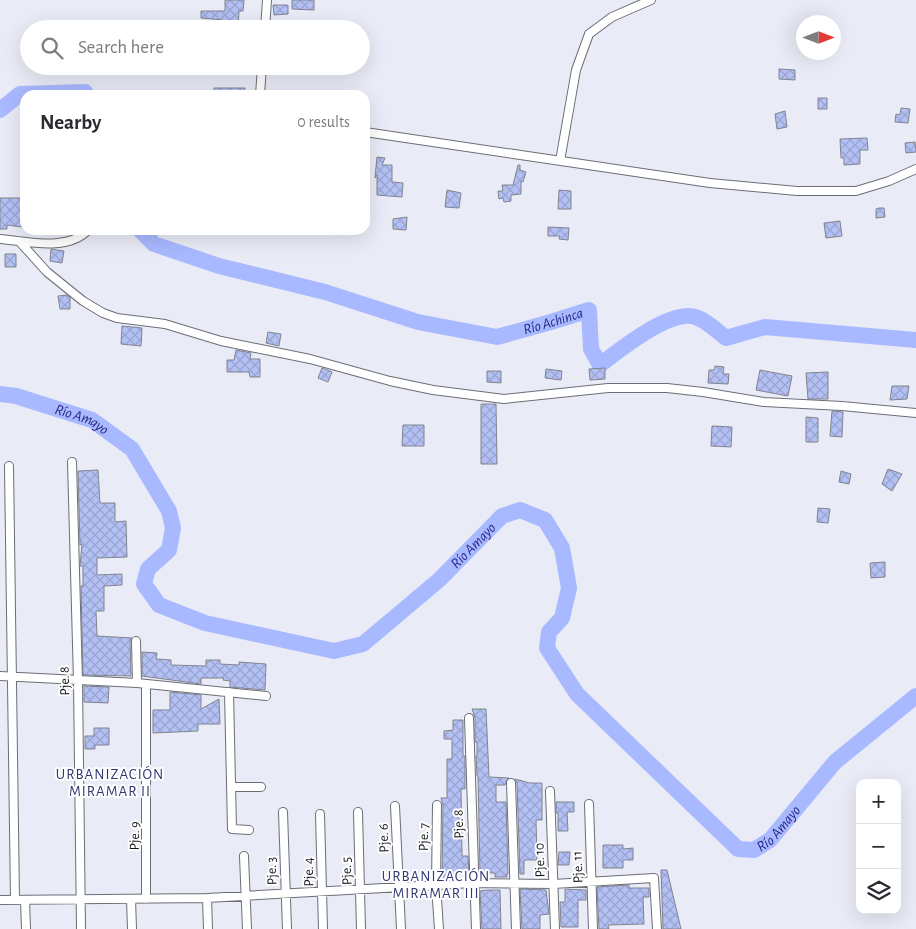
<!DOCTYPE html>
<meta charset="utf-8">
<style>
body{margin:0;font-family:"Alegreya Sans",sans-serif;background:#f2f2f3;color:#2b2b33}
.controls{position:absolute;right:15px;bottom:15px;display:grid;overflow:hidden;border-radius:10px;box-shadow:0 5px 20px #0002}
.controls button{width:45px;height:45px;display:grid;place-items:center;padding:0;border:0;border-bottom:1px solid #e1e1e2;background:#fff;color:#2b2b33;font:25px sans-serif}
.compass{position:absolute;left:796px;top:15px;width:45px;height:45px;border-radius:50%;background:#fff;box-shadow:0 5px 20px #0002;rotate:90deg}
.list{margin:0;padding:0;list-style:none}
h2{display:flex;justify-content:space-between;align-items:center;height:65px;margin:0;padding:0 20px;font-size:21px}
h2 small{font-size:16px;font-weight:400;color:#7c7c81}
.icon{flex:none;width:28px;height:28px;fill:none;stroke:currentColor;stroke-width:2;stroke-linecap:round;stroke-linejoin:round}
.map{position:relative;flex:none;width:916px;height:929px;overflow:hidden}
.search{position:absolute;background:#fff;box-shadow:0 5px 20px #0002;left:20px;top:20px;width:350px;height:55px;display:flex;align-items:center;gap:12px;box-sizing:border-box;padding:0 18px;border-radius:28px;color:#7c7c81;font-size:19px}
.panel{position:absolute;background:#fff;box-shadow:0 5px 20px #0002;left:20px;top:90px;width:350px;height:145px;border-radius:15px}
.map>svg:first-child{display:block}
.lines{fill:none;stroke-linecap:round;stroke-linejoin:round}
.river{stroke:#a9b9ff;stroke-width:16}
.building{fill:url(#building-cross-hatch);stroke:#82848e}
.street-casing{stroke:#6b6e77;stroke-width:10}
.street{stroke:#fff;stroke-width:8}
.labels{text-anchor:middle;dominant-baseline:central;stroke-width:4;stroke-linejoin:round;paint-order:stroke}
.street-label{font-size:14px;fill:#17181c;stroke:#fff}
.water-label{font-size:15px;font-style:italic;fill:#252586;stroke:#fff}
.neighbourhood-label{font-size:15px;letter-spacing:1px;fill:#303873;stroke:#fff}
</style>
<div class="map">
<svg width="916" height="929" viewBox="0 0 916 929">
<defs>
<pattern id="building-cross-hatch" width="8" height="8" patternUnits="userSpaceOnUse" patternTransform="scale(1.25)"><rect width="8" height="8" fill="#b3c0f4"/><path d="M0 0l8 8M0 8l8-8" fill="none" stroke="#99a4d1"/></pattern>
</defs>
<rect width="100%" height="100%" fill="#e9ebf6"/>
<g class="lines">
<g class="river">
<path d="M0,110L20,94L85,92L87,95"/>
<path id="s1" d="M140,230L154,244L219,266L325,292L418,322L497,337L551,322L589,310L591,349L600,365C619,350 674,306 698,318C708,322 717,331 726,338L765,327L916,340"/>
<path id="s2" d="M0,394L16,396L92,420L132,449L169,511L173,528L169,550L148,569L144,584L159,605L205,623L334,651L363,644L439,580L502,516L520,510L545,520L562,548L569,588L562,618L549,632L547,648L577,694L738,849L754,850L770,840L835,762L916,696"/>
</g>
</g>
<path class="building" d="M225,0H244L243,11H239L238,29H223V20L201,18V11H225Z
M292,0H314V10L292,9Z
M273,5H288V14L274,15Z
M779,69L795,70V80L779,79Z
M214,88H245L244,95H214Z
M818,98H827V109H818Z
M901,108L910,109L908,123L895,122L896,114L900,115Z
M785,111L787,127L777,129L775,114Z
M867,138L868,150H860V164L844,165V158H841L840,139Z
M915,142L916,152L906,153L905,143Z
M377,157L385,158L382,165H392V182L403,183L402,197L377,195V175L375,178Z
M518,165H520V170L526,172L523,182L521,181V194L511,195V201L504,202L503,198L499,199L498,191H503L502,185H513Z
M447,190L461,193L459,208L445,207Z
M559,190L571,191V209H558Z
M0,198H25V215H23L22,227L7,225V229H0Z
M879,208H884L885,217L876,218V209Z
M407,217L406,230L393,229V219Z
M840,221L842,236L826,238L824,223Z
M548,227L569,228L568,240L559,239L560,236H548Z
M51,249L64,251L62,263L50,261Z
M5,254H16V267H5Z
M66,295L70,297V309H60L58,296Z
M122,326L142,328L141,346L121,344Z
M268,332L281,334L279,346L266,343Z
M236,350L251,353L250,359H260V377H250L249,372H227V360H234Z
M715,366L724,367L723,374H729L728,384L708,383L709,370H714Z
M322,368L332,372L328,382L318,378Z
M605,368V379L590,380L589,369Z
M546,369L562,371L561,380L545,378Z
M760,370L792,376L788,396L756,390Z
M487,371H501V383L487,382Z
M828,372V399H808L806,373Z
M892,386H909L907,399L890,400Z
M481,404H496L497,464H481Z
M832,411L843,412L842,437L830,436Z
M806,417L818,418V442H806Z
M403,425H424V446H402Z
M712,426L732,427L731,447L711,446Z
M888,469L902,474L892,491L882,484Z
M98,470L100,503H115V522L126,521L127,557L97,558V575L122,574V585L104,586V611H96L97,636L132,638L130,641L131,676L83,675L81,586H83V566H80L82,544L80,545L78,471Z
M841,471L851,474L849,484L839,482Z
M818,508L830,509L828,523L817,522Z
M885,562V577L871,578L870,563Z
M142,652L157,653L156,659L171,660V665L206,666V660H220V664L239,665V662L266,664L265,690L230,687V681L223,680L224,678H201V684L142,676Z
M84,686L109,687L108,703L84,702Z
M170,692L201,695V709L219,699L220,724H198V731L153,733V710H170Z
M472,709H486L489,777L509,778L506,781L505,785H496V802H506L508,874H507V877H495V873H480L478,776H477L476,756H477V742H475V718Z
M453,720H463V756H465V789H461L462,856H468L469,873L454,874V878L442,879L443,805L441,798H447V759H452V739H444V731L453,730Z
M94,728H109V745H95V749H85V736H94Z
M515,779L530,783H542V820H536L537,860H524V874H520L517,783Z
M556,802H574V812H567L568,831H558V813H556Z
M603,845H623V849L633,848V860H623V868H603Z
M559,852H570L569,865H558Z
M661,870H667L681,929H663Z
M629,885V888H649V897H643L644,924L608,925L609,929H599L597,887Z
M520,889L546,890L549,914L540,915V929H522Z
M565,889L586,890V900H578V927H561L560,902H565Z
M488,890H500L501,929H482L480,891Z"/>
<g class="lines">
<defs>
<path id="street" d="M265,29L267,0
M260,95L262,66
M365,132L710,183L797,191H856L889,181L916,169
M560,161L576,70L589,34L612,17L651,0
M0,239C27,241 67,252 88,230
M19,241L47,272L83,301L103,313L117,318L165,324L221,341L310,359L390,381L433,390L504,399L608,388H667L703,392L764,402L842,406L916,413
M72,462L78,681L81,929
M9,466L15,900
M136,641L137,683
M0,676L137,683L266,696
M146,684V899
M229,692L232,829L249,830
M469,718L476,929
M511,783L516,929
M231,787H261
M550,791L555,929
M589,804L593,929
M437,805L436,885L439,929
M395,806L401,929
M283,812L287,929
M358,812L361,929
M320,814L323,929
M244,856L247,929
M207,898L208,929
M131,899L132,929
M0,900L207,898L473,883L553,884L654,878L657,929
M25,900L26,929"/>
</defs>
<use href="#street" class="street-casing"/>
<use href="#street" class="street"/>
</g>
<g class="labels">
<g class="street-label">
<text transform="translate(65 681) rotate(-91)">Pje. 8</text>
<text transform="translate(459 824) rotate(-92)">Pje. 8</text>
<text transform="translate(135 836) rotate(-89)">Pje. 9</text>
<text transform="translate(424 837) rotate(-89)">Pje. 7</text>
<text transform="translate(384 838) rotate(-92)">Pje. 6</text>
<text transform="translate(540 860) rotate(-92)">Pje. 10</text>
<text transform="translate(578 867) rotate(-92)">Pje. 11</text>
<text transform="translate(272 871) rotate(-92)">Pje. 3</text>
<text transform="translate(347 871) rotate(-92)">Pje. 5</text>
<text transform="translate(309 872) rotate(-91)">Pje. 4</text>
</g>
<g class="water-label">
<text stroke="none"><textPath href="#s1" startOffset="434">Río Achinca</textPath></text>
<text stroke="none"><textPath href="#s2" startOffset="86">Río Amayo</textPath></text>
<text stroke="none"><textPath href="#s2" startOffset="686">Río Amayo</textPath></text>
<text stroke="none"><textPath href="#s2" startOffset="1240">Río Amayo</textPath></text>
</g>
<g class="neighbourhood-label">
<text x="110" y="774">URBANIZACIÓN<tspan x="110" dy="17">MIRAMAR II</tspan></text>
<text x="436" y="876">URBANIZACIÓN<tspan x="436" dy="17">MIRAMAR III</tspan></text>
</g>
</g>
</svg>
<div class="controls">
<button>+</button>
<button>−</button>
<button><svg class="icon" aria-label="layers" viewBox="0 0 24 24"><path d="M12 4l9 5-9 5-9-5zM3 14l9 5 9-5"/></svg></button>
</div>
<svg class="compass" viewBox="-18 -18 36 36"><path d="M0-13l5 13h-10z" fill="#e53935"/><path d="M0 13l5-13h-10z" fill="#7c7c81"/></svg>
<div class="search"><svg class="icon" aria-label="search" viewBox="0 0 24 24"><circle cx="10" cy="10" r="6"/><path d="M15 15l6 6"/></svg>Search here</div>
<section class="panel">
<h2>Nearby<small>0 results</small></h2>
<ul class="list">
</ul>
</section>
</div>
